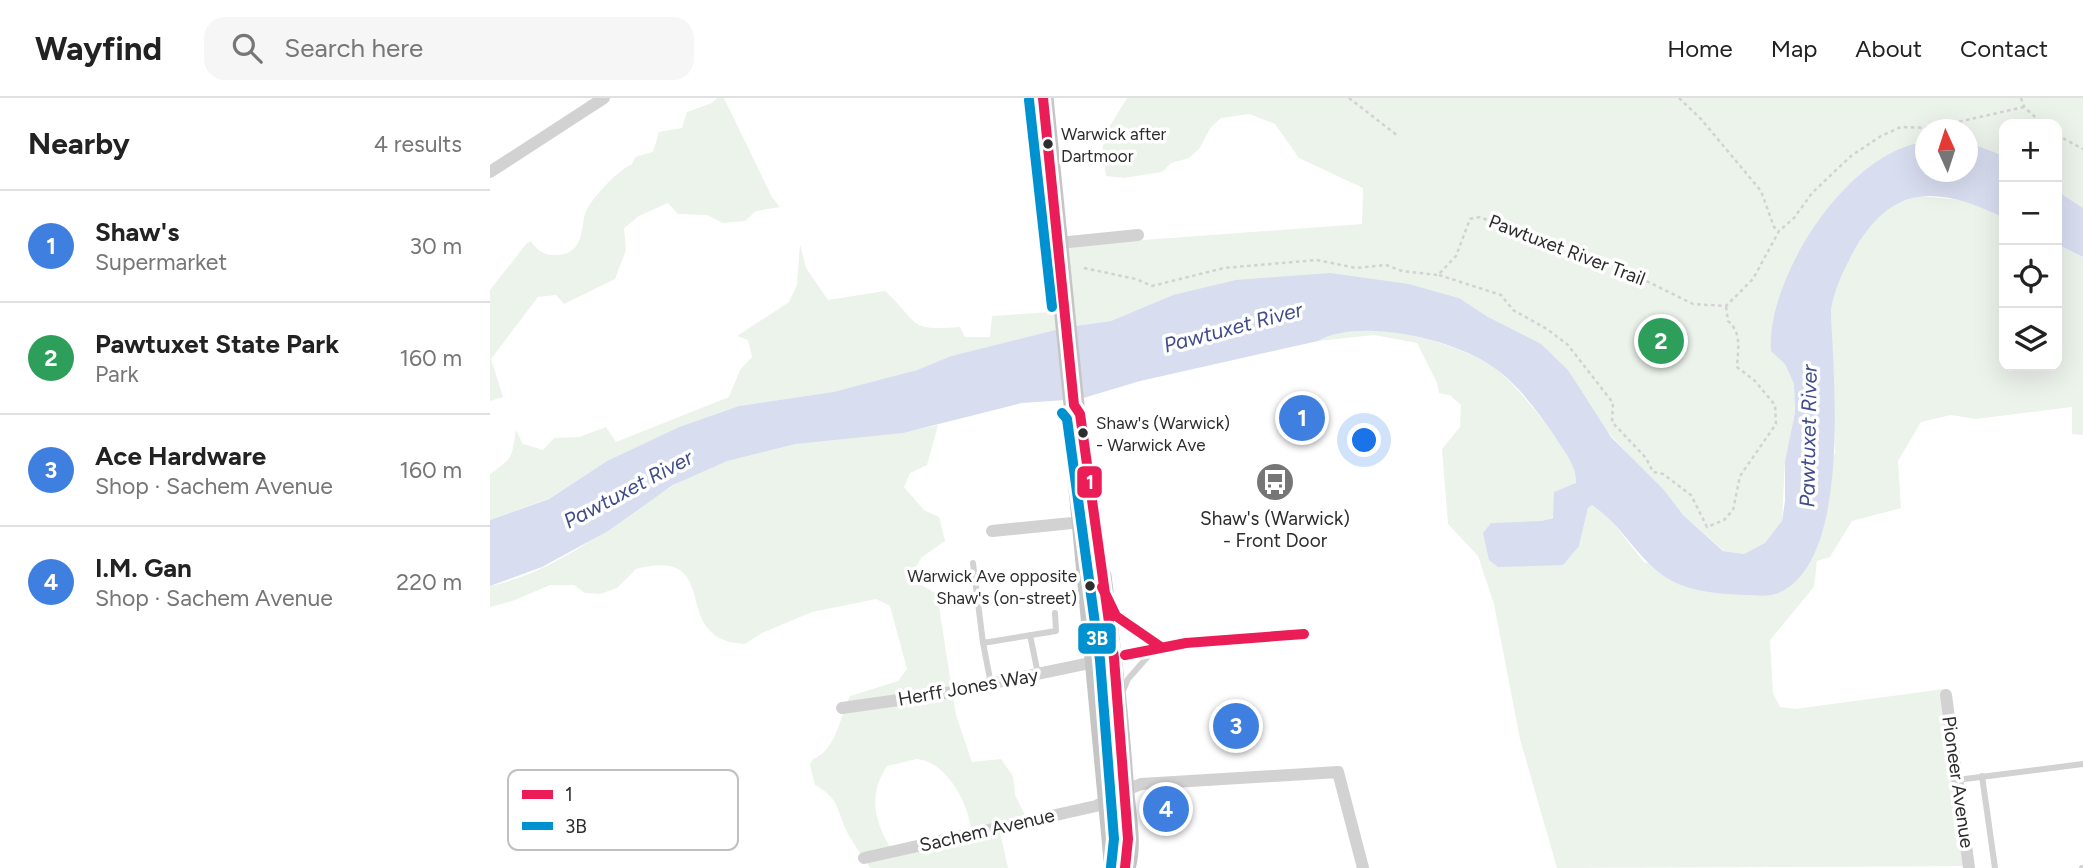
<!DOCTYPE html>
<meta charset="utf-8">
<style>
body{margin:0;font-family:Figtree,sans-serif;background:#f6f6f6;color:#222}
.controls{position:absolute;right:21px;top:21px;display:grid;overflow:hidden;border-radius:14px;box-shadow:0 7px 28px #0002}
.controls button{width:63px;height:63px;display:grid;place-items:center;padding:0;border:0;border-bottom:2px solid #e0e0e0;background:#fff;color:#222;font:35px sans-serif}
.compass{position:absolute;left:1425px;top:21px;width:63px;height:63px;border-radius:50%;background:#fff;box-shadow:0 7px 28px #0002;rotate:357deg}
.you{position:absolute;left:875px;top:343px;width:24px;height:24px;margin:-18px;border:5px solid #fff;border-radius:50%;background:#1a73e8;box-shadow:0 0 0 10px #1a73e833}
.badge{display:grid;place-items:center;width:46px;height:46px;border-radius:50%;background:#b45309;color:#fff;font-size:23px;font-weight:700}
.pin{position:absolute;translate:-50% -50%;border:4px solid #fff;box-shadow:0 2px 7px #0006}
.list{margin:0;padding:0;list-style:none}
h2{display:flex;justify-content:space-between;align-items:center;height:91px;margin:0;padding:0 28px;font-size:30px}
h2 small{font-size:23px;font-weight:400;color:#767676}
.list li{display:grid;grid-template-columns:46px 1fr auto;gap:21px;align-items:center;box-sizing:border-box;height:112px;padding:0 28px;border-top:2px solid #e0e0e0}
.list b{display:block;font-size:26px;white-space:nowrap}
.list p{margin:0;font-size:23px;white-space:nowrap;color:#767676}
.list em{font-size:23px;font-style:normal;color:#767676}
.icon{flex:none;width:38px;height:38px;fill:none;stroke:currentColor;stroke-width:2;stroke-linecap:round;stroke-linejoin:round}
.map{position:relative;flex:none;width:1593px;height:770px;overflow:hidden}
header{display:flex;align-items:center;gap:42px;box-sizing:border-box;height:98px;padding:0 35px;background:#fff;border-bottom:2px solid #e0e0e0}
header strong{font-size:33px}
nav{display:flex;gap:38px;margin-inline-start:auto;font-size:24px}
.search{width:490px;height:63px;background:#f6f6f6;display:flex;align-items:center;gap:18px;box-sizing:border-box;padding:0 24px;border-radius:21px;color:#767676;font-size:26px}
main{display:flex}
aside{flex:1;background:#fff}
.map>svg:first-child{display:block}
.green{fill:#ecf3eb;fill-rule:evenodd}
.water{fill:#d8ddf0}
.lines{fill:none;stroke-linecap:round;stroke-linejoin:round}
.path{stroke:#d2d2d2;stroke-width:2.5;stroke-dasharray:3.5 3.5;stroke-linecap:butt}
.lane{stroke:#d2d2d2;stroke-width:6}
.street{stroke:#d2d2d2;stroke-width:12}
.primary{stroke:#c5c5c5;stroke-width:21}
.bus-1-casing{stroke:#fff;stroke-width:16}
.bus-2-casing{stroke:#fff;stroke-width:16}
.bus-1{stroke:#ea1d57;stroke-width:10}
.bus-2{stroke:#0092d0;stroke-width:10}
.bus-dot{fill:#2d2d2d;stroke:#fff;stroke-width:2.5}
.labels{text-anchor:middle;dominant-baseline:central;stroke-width:7;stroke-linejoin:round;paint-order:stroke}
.bus-label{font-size:17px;fill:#2d2d2d;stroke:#fff;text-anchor:start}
.street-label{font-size:19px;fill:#2d2d2d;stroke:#fff}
.poi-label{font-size:19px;fill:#2d2d2d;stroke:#fff}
.water-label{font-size:21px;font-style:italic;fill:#404d8a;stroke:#fff}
.key{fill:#fff;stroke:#c0c0c0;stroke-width:2}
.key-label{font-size:19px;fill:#2d2d2d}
.line-badge{stroke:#fff;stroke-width:2.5}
.badge-label{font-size:19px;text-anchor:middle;font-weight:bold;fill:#fff}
</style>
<header>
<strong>Wayfind</strong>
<div class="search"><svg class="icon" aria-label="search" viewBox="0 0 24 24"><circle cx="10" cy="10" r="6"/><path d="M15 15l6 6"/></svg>Search here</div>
<nav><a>Home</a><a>Map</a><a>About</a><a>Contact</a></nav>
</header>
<main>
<aside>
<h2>Nearby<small>4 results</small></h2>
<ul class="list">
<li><span class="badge" style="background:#3f7fe0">1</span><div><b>Shaw's</b><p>Supermarket</p></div><em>30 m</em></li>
<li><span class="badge" style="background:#2e9e5b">2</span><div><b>Pawtuxet State Park</b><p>Park</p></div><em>160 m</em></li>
<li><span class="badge" style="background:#3f7fe0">3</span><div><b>Ace Hardware</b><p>Shop · Sachem Avenue</p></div><em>160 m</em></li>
<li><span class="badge" style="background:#3f7fe0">4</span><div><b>I.M. Gan</b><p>Shop · Sachem Avenue</p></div><em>220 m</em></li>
</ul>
</aside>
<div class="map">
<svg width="1593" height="770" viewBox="0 0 1593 770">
<rect width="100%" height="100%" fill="#fff"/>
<path class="green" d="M227,0H234L282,99L290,109L266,113L255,123L233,125L217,117L188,116L178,105L149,118L134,130L136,152L125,181L74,206L66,197L48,199L1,261L13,299L0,303V192L37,145L41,143C45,151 54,157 63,157C98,158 89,126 97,111C107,95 126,74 142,66L145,59L163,54L169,34L192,30L197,14L222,5Z
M637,0H1593V110L1567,93V26H1514V58L1478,44V32H1436L1435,44L1425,45L1295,266L1304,286L1305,314L1295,363L1292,424L1275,446L1254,456L1234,453L1193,417L1107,322L1078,272L969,200L919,186L871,184L683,197L621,223L577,229L461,258L427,272L343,294L249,308L189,329L117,363L60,400L0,422V376C24,358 21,362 26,332L33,346L53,352L64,340L89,339L116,329L126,344L239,299L250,272L262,259L258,242L247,238L299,204L307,187L310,146L316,170L338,202L395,193C431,226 415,233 470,229L475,239H500L502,218L575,213L572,148L872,126L873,90L809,60L785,26L759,16L731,20L721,29L709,51L699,60L681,65L672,74L634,80L616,78L612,52L618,31Z
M1430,98L1480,103L1514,120V268H1567V146L1593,159V337L1582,336V309L1485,321L1461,317L1431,324L1408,363L1411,410L1362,423L1340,459L1327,463L1324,489L1280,542L1283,595L1290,609L1305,611L1454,591L1458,594L1479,768L1067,770L1030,641L1004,506L988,458L958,426L952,351L970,329L971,307L960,297L949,295L947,285L927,245L884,237L828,243C872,218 961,242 1002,268C1022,281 1083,354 1087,377C1088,388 1069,417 1059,421C1044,428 1018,424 1001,425L1089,448L1098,410L1102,407L1116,416L1154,464L1285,497L1345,355L1341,213C1346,178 1367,136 1395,113C1405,104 1418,102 1430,98Z
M448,327L437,367L420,375L414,389L434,412L449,419L455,443L432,459L425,470L433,488L447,496L466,617L482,664L511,661L523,678L525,697L537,721L509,730L518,770H380C373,759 365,748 358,736C346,713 351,701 325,687L320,667L323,661C346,653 350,618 360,598L408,583L417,571L400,508L386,501L322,514L272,535L255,546C248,545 240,545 234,542C187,524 227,450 146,471L127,490L110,496L95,495L84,487H60L25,502L0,509V488C67,474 124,425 181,389C197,379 216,371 234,364C301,336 378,344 448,327ZM427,661C457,664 479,706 481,733L402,752C384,724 378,697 397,668Z"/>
<path class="water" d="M1435,44L1436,74H1478V44L1514,58V120C1447,87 1400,85 1361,158C1352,176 1344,192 1341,213C1343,278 1363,467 1286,496C1277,499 1263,497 1254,497C1231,496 1203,494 1182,483C1148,464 1134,428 1102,407L1098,410L1089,448L1073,467L1008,469L999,462L993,435L1001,425L1052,423L1063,420L1064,394L1086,385C1087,367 1073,352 1064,337C1048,314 1027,285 1003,269C964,241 870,219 828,243L650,283L590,301L532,305L413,335L305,346L237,363L183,387L118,433L52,469L0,488V422L59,401L117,363L189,329L249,308L343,294L427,272L461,258L577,229L621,223L683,197L746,182L840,175L919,186L969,200L998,219L1051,246L1078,272L1121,339L1174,392L1193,417L1233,453L1254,456L1275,445L1292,423L1295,403V363L1305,314L1304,286L1295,266L1281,253C1276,180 1358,53 1435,44Z
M1567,93L1593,110V159L1567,146Z"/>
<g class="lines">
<path class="path" d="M859,0L908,38
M1189,0L1211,21L1271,93L1284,129L1289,133
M1531,0L1534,9L1553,26
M1567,37L1593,51
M594,170L646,181L662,188L734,170L827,162L866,170L896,167L912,173L948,177L966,158L980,121L990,119L1040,140L1128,169L1203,206L1236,208L1263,181L1289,133L1304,120L1322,95L1361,58L1391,38L1411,29L1441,30L1534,9
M949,177L1011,197L1023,212L1057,231L1078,247L1123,305L1122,324L1156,360L1163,374L1173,376L1201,397L1217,429L1234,422L1243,412L1250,378L1286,326L1285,307L1265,283L1247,269C1248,251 1252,235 1238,223L1236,208"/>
<path class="lane" d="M483,465L493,545L566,533L565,515
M622,513L647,535L669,548
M540,537L548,576
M493,545L501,586
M632,595L638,581L660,556
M1492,678L1505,770
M1467,682L1593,666
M1592,770H1593"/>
<path class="street" d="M0,74L114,0
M569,145L648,137
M502,433L592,424
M1456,597L1479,770
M352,610L451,596L696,545L814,536
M634,693L651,686L848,674L873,770
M374,760L606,708L619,702"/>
<path class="primary" d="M553,0L584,307L582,317L624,762L628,770
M611,478C621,551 629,622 634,696C636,719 642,747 635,770"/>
<defs>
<path id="bus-1" d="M553,0L584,307L590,316L624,560L638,741L635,770
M612,489L626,518L671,549
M635,557L696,545L814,536"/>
<path id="bus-2" d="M539,2L562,209
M572,315L577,321L610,562L624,741L621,769"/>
</defs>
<use href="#bus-1" class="bus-1-casing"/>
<use href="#bus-2" class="bus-2-casing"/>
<use href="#bus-1" class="bus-1"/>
<use href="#bus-2" class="bus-2"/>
</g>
<defs>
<symbol id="bus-disc" viewBox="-11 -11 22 22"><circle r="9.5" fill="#767676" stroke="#fff"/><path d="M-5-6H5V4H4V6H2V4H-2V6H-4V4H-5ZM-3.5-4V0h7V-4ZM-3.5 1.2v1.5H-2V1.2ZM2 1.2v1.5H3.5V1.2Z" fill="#fff"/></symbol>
</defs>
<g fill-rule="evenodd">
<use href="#bus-disc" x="763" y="362" width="44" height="44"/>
</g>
<g class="bus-dot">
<circle cx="558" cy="46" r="6"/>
<circle cx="593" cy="335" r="6"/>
<circle cx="600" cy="488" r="6"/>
</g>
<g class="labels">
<g class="bus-label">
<text x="571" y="36">Warwick after<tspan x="571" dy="22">Dartmoor</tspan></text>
<text x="606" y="325">Shaw's (Warwick)<tspan x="606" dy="22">- Warwick Ave</tspan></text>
<text x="587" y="478" text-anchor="end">Warwick Ave opposite<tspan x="587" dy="22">Shaw's (on-street)</tspan></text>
</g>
<g class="street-label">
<text transform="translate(1077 152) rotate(21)">Pawtuxet River Trail</text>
<text transform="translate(478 589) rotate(-10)">Herff Jones Way</text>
<text transform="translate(1468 684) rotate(82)">Pioneer Avenue</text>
<text transform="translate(497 732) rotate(-13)">Sachem Avenue</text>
</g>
<g class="poi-label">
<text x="785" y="420">Shaw's (Warwick)<tspan x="785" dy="22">- Front Door</tspan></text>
</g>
<g class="water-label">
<text transform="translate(743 229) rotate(-15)">Pawtuxet River</text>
<text transform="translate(1318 338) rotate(-89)">Pawtuxet River</text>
<text transform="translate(138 391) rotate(-28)">Pawtuxet River</text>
</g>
</g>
<rect x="18" y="672" width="230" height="80" rx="10" class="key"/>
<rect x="32" y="692" width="31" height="9" fill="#ea1d57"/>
<rect x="32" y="724" width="31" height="8" fill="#0092d0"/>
<g class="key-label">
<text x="75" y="703">1</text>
<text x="75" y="735">3B</text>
</g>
<g class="line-badge">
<rect x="586" y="367" width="27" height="34" rx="7" fill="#ea1d57"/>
<rect x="587" y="524" width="40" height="33" rx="7" fill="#0092d0"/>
</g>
<g class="badge-label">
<text x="600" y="391">1</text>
<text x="607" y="547">3B</text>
</g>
</svg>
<div class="controls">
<button>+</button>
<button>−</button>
<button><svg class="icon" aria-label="locate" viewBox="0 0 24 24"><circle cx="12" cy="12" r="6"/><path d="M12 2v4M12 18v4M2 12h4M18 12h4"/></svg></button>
<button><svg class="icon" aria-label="layers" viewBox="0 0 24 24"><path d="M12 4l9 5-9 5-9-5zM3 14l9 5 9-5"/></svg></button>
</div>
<svg class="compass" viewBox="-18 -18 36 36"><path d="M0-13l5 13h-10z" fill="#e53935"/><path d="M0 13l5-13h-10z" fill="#767676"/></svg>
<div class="you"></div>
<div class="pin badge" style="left:812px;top:320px;background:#3f7fe0">1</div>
<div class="pin badge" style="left:1171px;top:243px;background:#2e9e5b">2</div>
<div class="pin badge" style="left:746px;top:628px;background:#3f7fe0">3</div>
<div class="pin badge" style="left:676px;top:711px;background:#3f7fe0">4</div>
</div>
</main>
